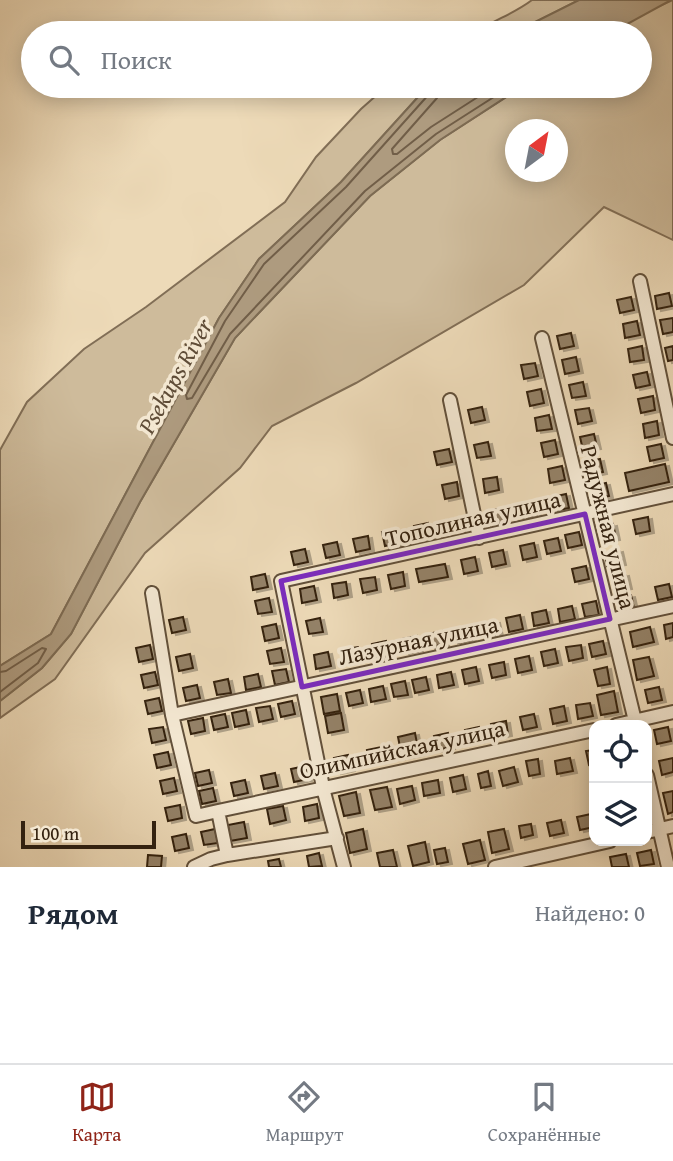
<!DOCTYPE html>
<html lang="ru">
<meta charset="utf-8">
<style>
body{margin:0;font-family:"Gentium Book Plus",serif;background:#f6f6f7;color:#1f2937}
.controls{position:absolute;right:21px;bottom:21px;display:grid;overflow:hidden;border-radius:14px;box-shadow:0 4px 18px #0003}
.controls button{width:63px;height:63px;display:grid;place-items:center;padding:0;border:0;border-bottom:2px solid #e0e1e3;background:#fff;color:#1f2937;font:35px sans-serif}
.compass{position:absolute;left:505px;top:119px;width:63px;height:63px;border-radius:50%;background:#fff;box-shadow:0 4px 18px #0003;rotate:32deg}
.scale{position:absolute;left:21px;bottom:18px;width:135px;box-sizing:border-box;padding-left:7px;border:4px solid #342210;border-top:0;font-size:19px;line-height:24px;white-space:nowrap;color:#342210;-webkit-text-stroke:5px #f3e7d1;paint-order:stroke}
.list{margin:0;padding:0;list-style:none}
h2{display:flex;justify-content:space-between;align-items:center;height:91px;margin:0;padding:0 28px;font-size:30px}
h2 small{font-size:23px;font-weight:400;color:#747a83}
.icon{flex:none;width:38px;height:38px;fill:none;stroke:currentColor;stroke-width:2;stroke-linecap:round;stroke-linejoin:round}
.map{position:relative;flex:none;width:673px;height:867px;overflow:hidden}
.search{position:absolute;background:#fff;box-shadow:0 4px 18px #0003;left:21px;right:21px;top:21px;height:77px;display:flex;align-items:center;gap:18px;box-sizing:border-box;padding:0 24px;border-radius:38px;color:#747a83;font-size:26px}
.sheet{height:196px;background:#fff}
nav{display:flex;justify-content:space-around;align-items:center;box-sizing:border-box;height:98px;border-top:2px solid #e0e1e3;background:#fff;font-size:19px;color:#747a83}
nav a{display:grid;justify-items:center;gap:4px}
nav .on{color:#8f2418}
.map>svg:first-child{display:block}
.green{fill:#cebb9b;stroke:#816e56;stroke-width:2;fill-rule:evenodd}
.water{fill:#ae9b7f;stroke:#7d6b53;stroke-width:2}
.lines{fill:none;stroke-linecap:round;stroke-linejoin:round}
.shore{stroke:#715e48;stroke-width:2}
.building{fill:#948267;stroke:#342210;stroke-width:2;filter:url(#shadow)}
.minor-casing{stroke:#62503a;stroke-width:16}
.minor{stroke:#f3e7d1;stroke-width:12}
.marked{fill:none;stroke:#7b2cbf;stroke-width:5;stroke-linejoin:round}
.labels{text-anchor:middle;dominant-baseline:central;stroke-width:7;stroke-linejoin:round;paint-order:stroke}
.street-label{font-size:23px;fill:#342210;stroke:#f3e7d1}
.water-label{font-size:24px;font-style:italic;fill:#5f4c37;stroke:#f3e7d1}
</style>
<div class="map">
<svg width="673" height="867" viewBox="0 0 673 867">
<defs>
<filter id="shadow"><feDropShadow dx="4" dy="2" stdDeviation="0" flood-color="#0004"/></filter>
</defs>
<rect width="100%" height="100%" fill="#eddab8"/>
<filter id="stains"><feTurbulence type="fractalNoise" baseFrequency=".00286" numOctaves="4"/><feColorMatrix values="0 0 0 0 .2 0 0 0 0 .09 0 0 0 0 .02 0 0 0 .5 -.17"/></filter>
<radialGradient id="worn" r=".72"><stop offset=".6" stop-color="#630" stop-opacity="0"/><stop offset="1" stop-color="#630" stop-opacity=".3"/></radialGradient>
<path class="green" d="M532,0H579L516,32L475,33C493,20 514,14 532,0Z
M673,0V240L604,207L524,285L356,383L272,426L240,468L145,553L55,679L0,718V701L42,668L71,634L140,502L235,338L370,196L440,140L523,86H640V33H611L644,13ZM516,130H558V172H516Z
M387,86H428L341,182L259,259L219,318L51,634L0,666V450L27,402L84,349L146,307L285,202L316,157L361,109Z"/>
<path class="water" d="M579,0H671L611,33H513Z
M428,86H523L440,140L370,196L235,338L140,502L71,634L42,668L0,701V666L51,634L219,318L259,259L341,182Z"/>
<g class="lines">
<path class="shore" d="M432,86L430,93L346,187L264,264L225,321L186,395L187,399L192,398L230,334L365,191L436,134L511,86
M441,86L437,98L392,149L393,154H397L431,127L495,86
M0,672L6,671L42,648L46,649L38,663L0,692"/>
</g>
<path class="building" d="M669,293L672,306L657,309L655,296Z
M631,297L634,310L620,313L617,300Z
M673,318V332L663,334L660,320Z
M637,321L640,335L625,338L623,324Z
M571,333L574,346L560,349L557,336Z
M642,346L644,360L630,362L628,349Z
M673,346V360L668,361L665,348Z
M576,357L579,371L565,374L562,360Z
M535,363L538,376L524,379L521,365Z
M647,372L650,385L636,388L633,375Z
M583,382L586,396L572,398L569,385Z
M541,389L544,403L530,406L527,392Z
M653,396L655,410L641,413L638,399Z
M482,407L485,420L471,423L468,410Z
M589,408L592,421L578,424L575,410Z
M549,415L552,429L537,431L535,418Z
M657,421L659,435L645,438L643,424Z
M594,434L597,447L583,450L580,437Z
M555,440L558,454L544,457L541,443Z
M488,442L491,456L477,458L474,445Z
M661,444L664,458L650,461L647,447Z
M449,449L452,462L437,465L434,452Z
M600,459L603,472L589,475L586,462Z
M665,464L669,482L629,491L625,473Z
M562,466L565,480L550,483L548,469Z
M497,477L499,490L485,493L483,479Z
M457,482L459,496L445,499L442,485Z
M606,483L609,496L595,499L592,486Z
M566,494L569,508L554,511L552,497Z
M534,502L537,515L523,518L520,505Z
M502,508L505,522L491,525L488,511Z
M462,517L465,531L450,534L448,520Z
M648,517L650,531L636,534L633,520Z
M428,523L431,537L417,540L414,526Z
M613,524L616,538L602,541L599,527Z
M396,529L399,543L385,546L382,532Z
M579,532L582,545L568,548L565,535Z
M368,536L370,549L356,552L353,539Z
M558,538L561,551L547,554L544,541Z
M337,542L340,555L326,558L323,545Z
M534,543L537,557L523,560L520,546Z
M305,549L308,562L294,565L291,552Z
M503,550L506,564L492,567L489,553Z
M619,550L622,563L607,566L605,553Z
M475,557L478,571L464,574L461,560Z
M445,564L448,577L419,582L416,569Z
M586,566L589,579L575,582L572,569Z
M403,572L405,586L391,589L388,575Z
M265,574L268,587L253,590L251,577Z
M625,574L628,587L614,590L611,577Z
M375,577L377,590L363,593L360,579Z
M346,582L348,595L334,598L332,584Z
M669,584L672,597L658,600L655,587Z
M314,586L317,600L302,603L300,589Z
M631,595L634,608L620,611L617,597Z
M269,598L272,612L258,614L255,601Z
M596,601L599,615L585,617L582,604Z
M572,606L575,619L560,622L558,609Z
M546,610L549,623L534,626L532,613Z
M520,615L523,629L509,632L506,618Z
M183,617L186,630L172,633L169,620Z
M320,618L323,632L309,634L306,621Z
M496,621L499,634L484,637L482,624Z
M673,623V637L666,639L664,625Z
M276,624L279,638L265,641L262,627Z
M469,627L472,640L458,643L455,630Z
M650,627L654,642L633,647L630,632Z
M442,631L445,644L431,647L428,634Z
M417,636L419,649L405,652L402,639Z
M386,641L389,655L375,658L372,644Z
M603,641L606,654L592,657L589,644Z
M150,645L153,659L139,662L136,648Z
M581,645L583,658L569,661L566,647Z
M358,647L361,660L347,663L344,649Z
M281,648L284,662L270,664L267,651Z
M555,649L558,663L544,666L541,652Z
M328,652L331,666L316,669L314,655Z
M190,654L193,668L179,671L176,657Z
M529,656L532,670L518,673L515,659Z
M649,657L654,676L637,680L633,660Z
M504,662L506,675L492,678L489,665Z
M476,667L479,681L465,684L462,670Z
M607,667L610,684L598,686L594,670Z
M286,669L289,682L275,685L272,671Z
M155,672L158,685L144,688L141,675Z
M451,672L454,685L439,688L437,675Z
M258,674L261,687L246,690L244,677Z
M426,677L429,690L415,693L412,680Z
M228,679L231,693L217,695L214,682Z
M405,681L408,695L394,697L391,684Z
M197,685L200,698L186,701L183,688Z
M383,686L386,699L371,702L369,689Z
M659,687L662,700L648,703L645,690Z
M360,690L363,703L349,706L346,693Z
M614,691L618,712L601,715L597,695Z
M337,694L340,711L324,714L321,697Z
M159,698L162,711L148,714L145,701Z
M292,701L295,714L281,717L278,704Z
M590,703L593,716L578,719L576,705Z
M270,706L273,719L259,722L256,708Z
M564,706L567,721L553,724L550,709Z
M246,710L249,724L235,727L232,713Z
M341,713L344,730L328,733L325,716Z
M225,714L228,727L214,730L211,717Z
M534,714L537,727L523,730L520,717Z
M203,718L205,731L191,734L188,721Z
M506,721L508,734L494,737L491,724Z
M163,727L166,740L152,743L149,729Z
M479,727L482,740L467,743L465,730Z
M668,727L671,741L657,744L654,730Z
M415,733L419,754L402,757L398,737Z
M448,733L451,747L437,750L434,736Z
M382,747L384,761L370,763L367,750Z
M594,750V764L589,765L586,751Z
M168,752L171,765L157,768L154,755Z
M348,755L351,769L337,772L334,758Z
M570,758L573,771L557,774L555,761Z
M673,758V772L662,775L659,761Z
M538,759L540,774L529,776L526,761Z
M305,766L308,779L294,782L291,769Z
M514,767L518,782L503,786L499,771Z
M209,770L212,783L198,786L195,773Z
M488,771L491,786L481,788L478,774Z
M275,773L278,786L264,789L261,776Z
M463,775L466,789L453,792L450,778Z
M174,778L177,791L163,794L160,781Z
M245,780L248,793L234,796L231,783Z
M438,780L440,793L424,796L422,783Z
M412,786L415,800L400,804L397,789Z
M387,787L392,807L375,810L370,790Z
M213,788L216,801L202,804L199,791Z
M673,791V812L668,814L663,793Z
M356,792L360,813L344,816L339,796Z
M317,804L319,818L305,821L303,807Z
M180,805L182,818L168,821L165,808Z
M283,806L286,820L270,824L267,809Z
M591,814L594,827L580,830L577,817Z
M561,820L564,833L550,836L547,823Z
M244,822L247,838L230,841L228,825Z
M531,824L533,835L521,838L519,826Z
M215,829L218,843L204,845L201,832Z
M363,829L367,849L350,853L346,833Z
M504,829L509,849L492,853L488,832Z
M186,834L189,848L175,851L172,837Z
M480,840L485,860L468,864L463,844Z
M425,842L429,862L413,866L408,846Z
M445,848L448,862L437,864L434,850Z
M393,850L397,867H380L377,853Z
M651,850L654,864L640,866L637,853Z
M319,853L322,866L309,867L307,856Z
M626,854L629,867H612L610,857Z
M148,855L162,856L161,867H147Z
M279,859L281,867H269L268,861Z"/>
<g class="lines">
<defs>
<path id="minor" d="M640,281L673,438
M542,338L636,725
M450,400L479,538
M152,593L172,715L196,816L218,811L227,855
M172,715L673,606
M616,725L673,712
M647,775L668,867
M218,811L594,730
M647,832L673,826
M194,867L211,859L227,855L337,838
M344,867L324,792L281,581L673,494
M495,867L610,841"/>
</defs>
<use href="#minor" class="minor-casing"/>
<use href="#minor" class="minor"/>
</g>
<path class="marked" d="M585,514L610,619L302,687L281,581Z"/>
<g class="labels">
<g class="street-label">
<text transform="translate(473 518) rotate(-13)">Тополиная улица</text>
<text transform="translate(609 527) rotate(76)">Радужная улица</text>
<text transform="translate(418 640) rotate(-12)">Лазурная улица</text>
<text transform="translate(402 749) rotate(-12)">Олимпийская улица</text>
</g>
<g class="water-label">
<text transform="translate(175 376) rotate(-61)">Psekups River</text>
</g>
</g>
<rect width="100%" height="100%" filter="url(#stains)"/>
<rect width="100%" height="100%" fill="url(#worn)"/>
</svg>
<div class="controls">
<button><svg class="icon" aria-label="locate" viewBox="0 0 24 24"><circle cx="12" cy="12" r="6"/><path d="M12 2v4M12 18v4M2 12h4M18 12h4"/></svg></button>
<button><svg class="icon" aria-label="layers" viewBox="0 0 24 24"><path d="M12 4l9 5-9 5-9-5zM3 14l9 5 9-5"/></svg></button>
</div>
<svg class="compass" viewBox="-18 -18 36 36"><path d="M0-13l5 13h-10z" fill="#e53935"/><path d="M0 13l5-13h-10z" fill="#747a83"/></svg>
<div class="scale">100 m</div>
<div class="search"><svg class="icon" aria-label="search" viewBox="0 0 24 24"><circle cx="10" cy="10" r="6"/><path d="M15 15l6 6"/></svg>Поиск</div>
</div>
<section class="sheet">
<h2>Рядом<small>Найдено: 0</small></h2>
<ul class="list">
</ul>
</section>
<nav>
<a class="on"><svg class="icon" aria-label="map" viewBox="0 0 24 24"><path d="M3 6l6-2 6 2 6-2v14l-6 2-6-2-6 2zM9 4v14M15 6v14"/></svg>Карта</a>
<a><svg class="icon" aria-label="directions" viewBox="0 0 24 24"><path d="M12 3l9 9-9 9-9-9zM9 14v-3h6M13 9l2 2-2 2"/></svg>Маршрут</a>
<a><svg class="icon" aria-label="saved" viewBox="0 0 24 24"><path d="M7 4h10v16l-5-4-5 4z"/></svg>Сохранённые</a>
</nav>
